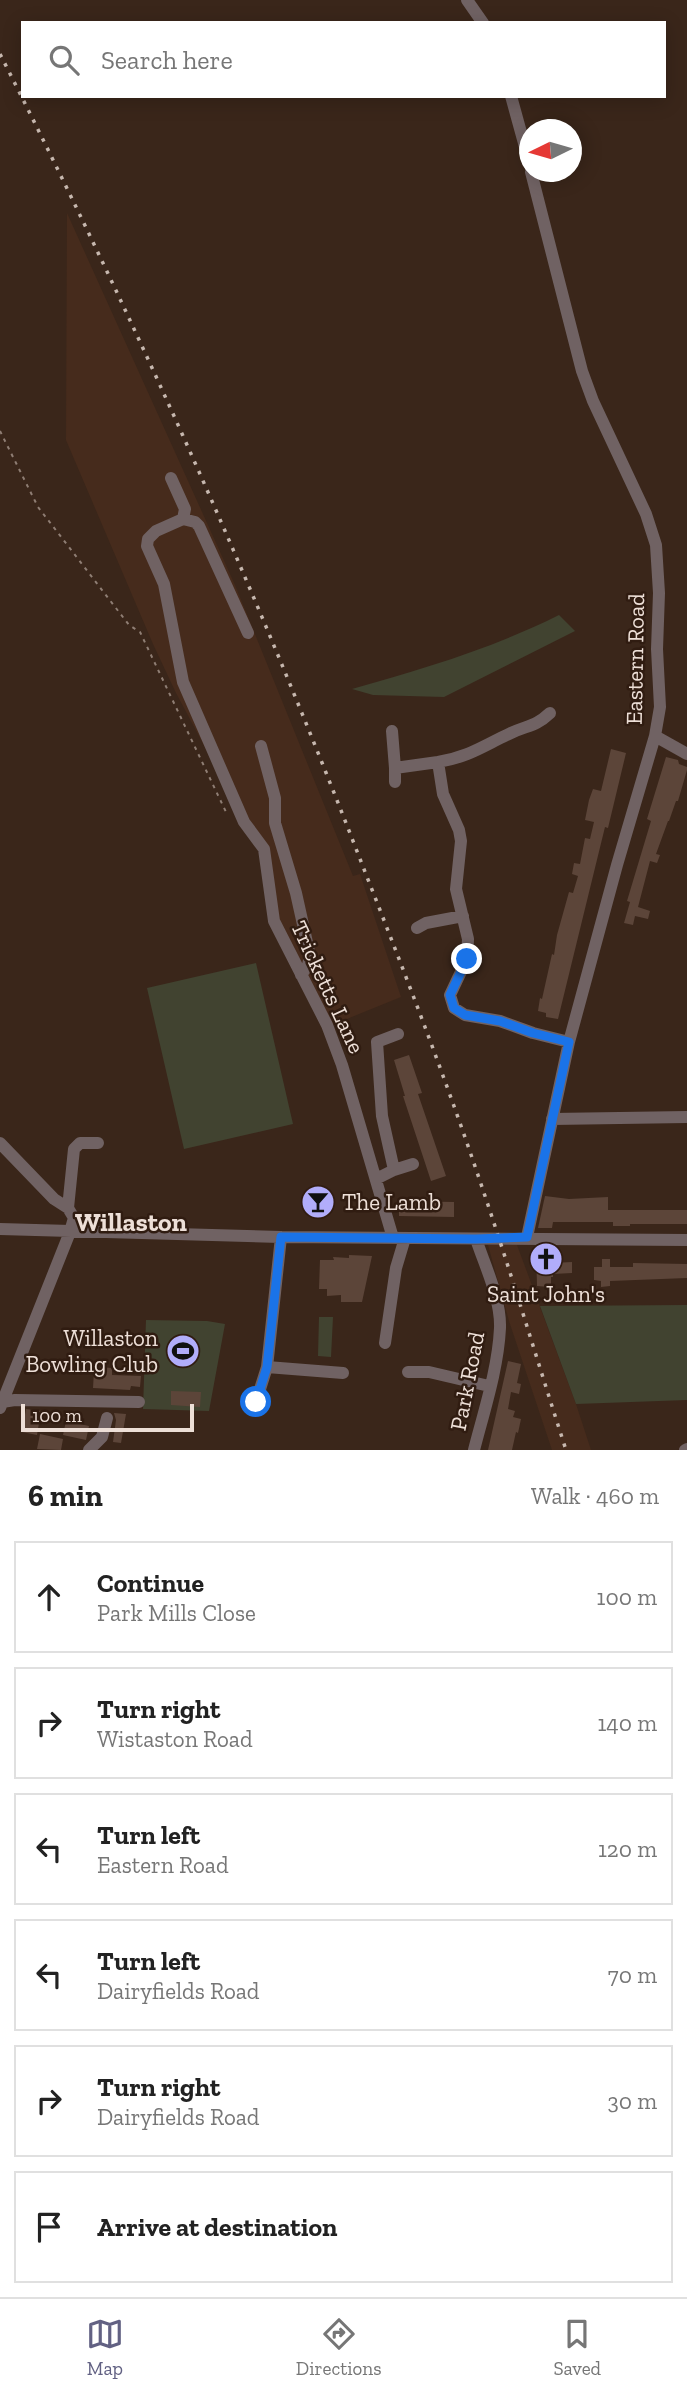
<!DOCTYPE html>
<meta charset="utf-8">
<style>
body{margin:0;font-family:"Zilla Slab",serif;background:#f6f6f6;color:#222}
.compass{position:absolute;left:519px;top:119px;width:63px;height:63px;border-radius:50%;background:#fff;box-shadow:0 4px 18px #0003;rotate:265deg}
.scale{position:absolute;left:21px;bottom:18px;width:173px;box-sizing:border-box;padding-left:7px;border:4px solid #eddfd7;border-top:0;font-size:19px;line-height:24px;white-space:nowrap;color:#eddfd7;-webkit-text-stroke:5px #301c11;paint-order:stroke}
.stop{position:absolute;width:21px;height:21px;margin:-16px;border:5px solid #1a73e8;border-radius:50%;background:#fff}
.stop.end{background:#1a73e8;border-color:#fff;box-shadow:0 2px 7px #0008}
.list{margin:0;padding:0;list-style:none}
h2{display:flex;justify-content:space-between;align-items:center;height:91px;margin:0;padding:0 28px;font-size:30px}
h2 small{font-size:23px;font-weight:400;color:#767676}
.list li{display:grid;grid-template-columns:46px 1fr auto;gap:21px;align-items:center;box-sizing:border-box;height:112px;margin:0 14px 14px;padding:0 14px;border:2px solid #e0e0e0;border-radius:0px}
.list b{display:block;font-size:26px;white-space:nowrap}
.list p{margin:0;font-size:23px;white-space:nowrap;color:#767676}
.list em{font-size:23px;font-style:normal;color:#767676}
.icon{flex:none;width:38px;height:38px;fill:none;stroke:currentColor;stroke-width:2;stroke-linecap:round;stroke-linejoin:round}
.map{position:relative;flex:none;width:687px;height:1450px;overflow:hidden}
.search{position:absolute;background:#fff;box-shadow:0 4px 18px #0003;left:21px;right:21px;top:21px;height:77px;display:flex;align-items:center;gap:18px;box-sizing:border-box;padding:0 24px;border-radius:0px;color:#767676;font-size:26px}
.sheet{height:847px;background:#fff}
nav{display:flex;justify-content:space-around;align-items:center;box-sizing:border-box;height:98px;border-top:2px solid #e0e0e0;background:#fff;font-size:19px;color:#767676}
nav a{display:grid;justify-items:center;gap:4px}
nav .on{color:#626183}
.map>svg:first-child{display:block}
.built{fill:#462b1c}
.green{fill:#414330}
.building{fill:#5c4539}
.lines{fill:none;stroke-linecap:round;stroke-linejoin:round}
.path{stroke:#8f7e74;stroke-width:2;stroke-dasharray:3.5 5;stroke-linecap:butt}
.minor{stroke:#706263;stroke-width:12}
.rail{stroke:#c7b8af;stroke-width:3.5;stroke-dasharray:3.5 7;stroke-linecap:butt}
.route{stroke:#1a73e8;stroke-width:9}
.labels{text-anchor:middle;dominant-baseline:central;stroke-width:5;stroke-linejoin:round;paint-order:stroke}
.street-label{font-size:23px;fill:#eddfd7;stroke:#301c11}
.poi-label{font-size:23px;fill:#eddfd7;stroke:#301c11;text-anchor:start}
.quarter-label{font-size:26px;font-weight:bold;fill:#eddfd7;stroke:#301c11}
</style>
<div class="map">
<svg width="687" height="1450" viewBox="0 0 687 1450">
<rect width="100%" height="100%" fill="#3a261a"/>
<path class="built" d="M67,213L235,585L353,876L360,874L401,997L332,1025L280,928L268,850L207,751L176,693L153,644L66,440Z
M488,1245H517L576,1404L591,1450H552L509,1321Z"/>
<path class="green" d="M559,615L575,631L444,697L373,695L352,689C423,669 493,648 559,615Z
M256,963L293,1124L184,1149L147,988Z
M687,1305V1400L576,1404L540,1306Z
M319,1317H333L331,1357L318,1356Z
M146,1320L207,1321L225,1324L209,1411L143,1409Z"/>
<path class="building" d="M611,749L626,753L608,828L605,827L558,1019L546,1017V1013L538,1011L540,998L542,999L552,954L554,955L557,935L569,892L573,893L578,876L572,874L574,863L580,864L585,838L590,839L594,822L585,820L589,800L593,789L601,791Z
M666,757L678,760L679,764L687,767V770L678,801H676L669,821H668L656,854L660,855L657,863L650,861L638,907L650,911L648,919L635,916L633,925L624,923L630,902L627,901L651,821L647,819Z
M409,1055L422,1093L418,1094L446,1176L431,1181L403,1096H405L394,1060Z
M545,1196L569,1199L608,1197V1210H687V1224H630V1226H613V1222H553L552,1228H538Z
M399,1201L454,1202V1217L399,1216Z
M536,1248H553V1263L572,1262V1273L553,1274V1277H551V1287L537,1286Z
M349,1255L372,1256L362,1302H341V1295L327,1296V1289H319L320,1260H334L333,1257L349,1258Z
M602,1259H610V1267H633V1263L687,1264V1278L610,1281V1286L601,1287V1281L594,1280V1267H602Z
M508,1361L521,1364L517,1383L521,1384L519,1394L511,1392L508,1409L515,1411L513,1417L521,1419L518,1433L516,1432L512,1450H488Z
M100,1367L112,1368V1375L141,1376L140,1387L131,1386L130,1390L93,1388L94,1371H100Z
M171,1391L201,1392L200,1407L171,1405Z
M26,1409L41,1411L37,1435L22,1432Z
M114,1413L126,1414L121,1443L113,1442L116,1420Z
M66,1421L89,1426L86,1440L63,1435Z
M40,1434L63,1439L61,1450L37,1449Z"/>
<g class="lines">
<path class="path" d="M0,431L38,507L129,625L140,632L226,812"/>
<path class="minor" d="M467,0L483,23
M511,96L530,165
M171,478L185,509L183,519L156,531L148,539L147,546L164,584L183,682L244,822L264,849L274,921L327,1025L342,1065L393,1238
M183,519L195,522L199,526L248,633
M550,713C535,727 528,725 511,733C483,746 469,757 438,762L443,794L459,830L461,841L456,889L468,939L467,959L450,995L454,1008L465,1015L500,1021L533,1033L569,1042
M392,731L395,768L438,762
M655,736L687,754
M261,746L275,798V823L296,893L310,956L308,965L301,975
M395,768V782
M417,928L426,923L463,916
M552,1119L687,1117
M0,1143L54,1199L68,1208
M394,1170L382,1116L377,1042L398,1034
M376,1179L394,1170L413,1164
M0,1229L281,1237L687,1240
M527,1237L569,1042L617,865L655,736L660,707L657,649L659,593L656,545L646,514L593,401L582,371L531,172
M385,1343L396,1268L405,1238
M267,1367L343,1373
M408,1372H429L489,1386
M2,1402L15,1400L139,1402
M256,1402L267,1367L281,1237
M0,1408L70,1232L74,1218L68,1208L74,1149L80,1143H98
M89,1450L102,1437L107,1418
M474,1450C484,1411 498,1369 500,1328C501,1299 485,1266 476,1239
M685,1450L687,1449"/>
<path class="rail" d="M0,54C137,323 259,597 367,877C408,981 448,1085 483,1190C512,1276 538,1363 566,1450"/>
</g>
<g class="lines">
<path class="route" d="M256,1402L267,1367L281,1237L476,1239L527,1237L569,1042L533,1033L500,1021L465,1015L454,1008L450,995L467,959"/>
</g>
<defs>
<symbol id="bar-disc" viewBox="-11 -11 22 22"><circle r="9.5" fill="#b1adfa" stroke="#301c11"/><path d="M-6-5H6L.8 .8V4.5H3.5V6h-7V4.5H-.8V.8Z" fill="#111"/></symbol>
<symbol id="church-disc" viewBox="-11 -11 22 22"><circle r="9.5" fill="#b1adfa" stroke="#301c11"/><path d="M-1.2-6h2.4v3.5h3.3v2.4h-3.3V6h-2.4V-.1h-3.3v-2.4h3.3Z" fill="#111"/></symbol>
<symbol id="stadium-disc" viewBox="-11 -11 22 22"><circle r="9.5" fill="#b1adfa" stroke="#301c11"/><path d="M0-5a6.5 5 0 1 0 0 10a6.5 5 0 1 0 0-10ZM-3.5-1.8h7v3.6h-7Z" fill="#111"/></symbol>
</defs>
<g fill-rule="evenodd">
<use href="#bar-disc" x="299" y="1183" width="38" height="38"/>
<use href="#church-disc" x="527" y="1240" width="38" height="38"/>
<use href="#stadium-disc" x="164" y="1332" width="38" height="38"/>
</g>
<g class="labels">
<g class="street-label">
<text transform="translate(635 659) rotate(-89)">Eastern Road</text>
<text transform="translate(328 987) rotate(65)">Tricketts Lane</text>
<text transform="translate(467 1381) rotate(-79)">Park Road</text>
</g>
<g class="poi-label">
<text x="342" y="1202">The Lamb</text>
<text x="546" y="1294" text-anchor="middle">Saint John's</text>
<text x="158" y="1338" text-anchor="end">Willaston<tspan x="158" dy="26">Bowling Club</tspan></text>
</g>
<g class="quarter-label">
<text x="131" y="1222">Willaston</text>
</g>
</g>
</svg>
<svg class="compass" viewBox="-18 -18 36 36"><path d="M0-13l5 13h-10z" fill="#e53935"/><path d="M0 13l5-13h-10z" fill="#767676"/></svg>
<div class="scale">100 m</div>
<div class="stop" style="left:256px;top:1402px"></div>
<div class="stop end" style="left:467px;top:959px"></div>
<div class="search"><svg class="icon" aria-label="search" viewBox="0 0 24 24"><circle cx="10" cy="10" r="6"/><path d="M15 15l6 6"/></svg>Search here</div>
</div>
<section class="sheet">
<h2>6 min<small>Walk · 460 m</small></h2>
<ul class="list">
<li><svg class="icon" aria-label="ahead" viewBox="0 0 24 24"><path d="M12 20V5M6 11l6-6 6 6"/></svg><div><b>Continue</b><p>Park Mills Close</p></div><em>100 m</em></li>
<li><svg class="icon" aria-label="right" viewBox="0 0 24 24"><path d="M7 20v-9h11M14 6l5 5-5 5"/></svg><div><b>Turn right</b><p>Wistaston Road</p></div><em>140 m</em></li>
<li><svg class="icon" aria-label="left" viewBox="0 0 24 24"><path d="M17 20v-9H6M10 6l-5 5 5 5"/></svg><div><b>Turn left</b><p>Eastern Road</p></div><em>120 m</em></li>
<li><svg class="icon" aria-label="left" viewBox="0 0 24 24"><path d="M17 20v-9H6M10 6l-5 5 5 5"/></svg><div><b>Turn left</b><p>Dairyfields Road</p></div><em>70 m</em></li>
<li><svg class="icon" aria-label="right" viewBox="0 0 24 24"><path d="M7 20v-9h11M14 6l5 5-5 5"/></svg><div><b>Turn right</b><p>Dairyfields Road</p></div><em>30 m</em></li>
<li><svg class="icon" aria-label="arrive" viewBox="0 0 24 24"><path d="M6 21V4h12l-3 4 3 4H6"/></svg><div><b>Arrive at destination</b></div></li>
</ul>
</section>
<nav>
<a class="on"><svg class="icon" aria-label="map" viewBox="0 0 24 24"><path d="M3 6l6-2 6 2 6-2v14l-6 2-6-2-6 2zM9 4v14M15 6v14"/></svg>Map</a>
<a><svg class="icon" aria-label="directions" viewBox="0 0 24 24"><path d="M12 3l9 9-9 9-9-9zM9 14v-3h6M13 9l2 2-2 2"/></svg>Directions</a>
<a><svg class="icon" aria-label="saved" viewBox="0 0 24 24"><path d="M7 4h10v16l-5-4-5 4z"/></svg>Saved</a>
</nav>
